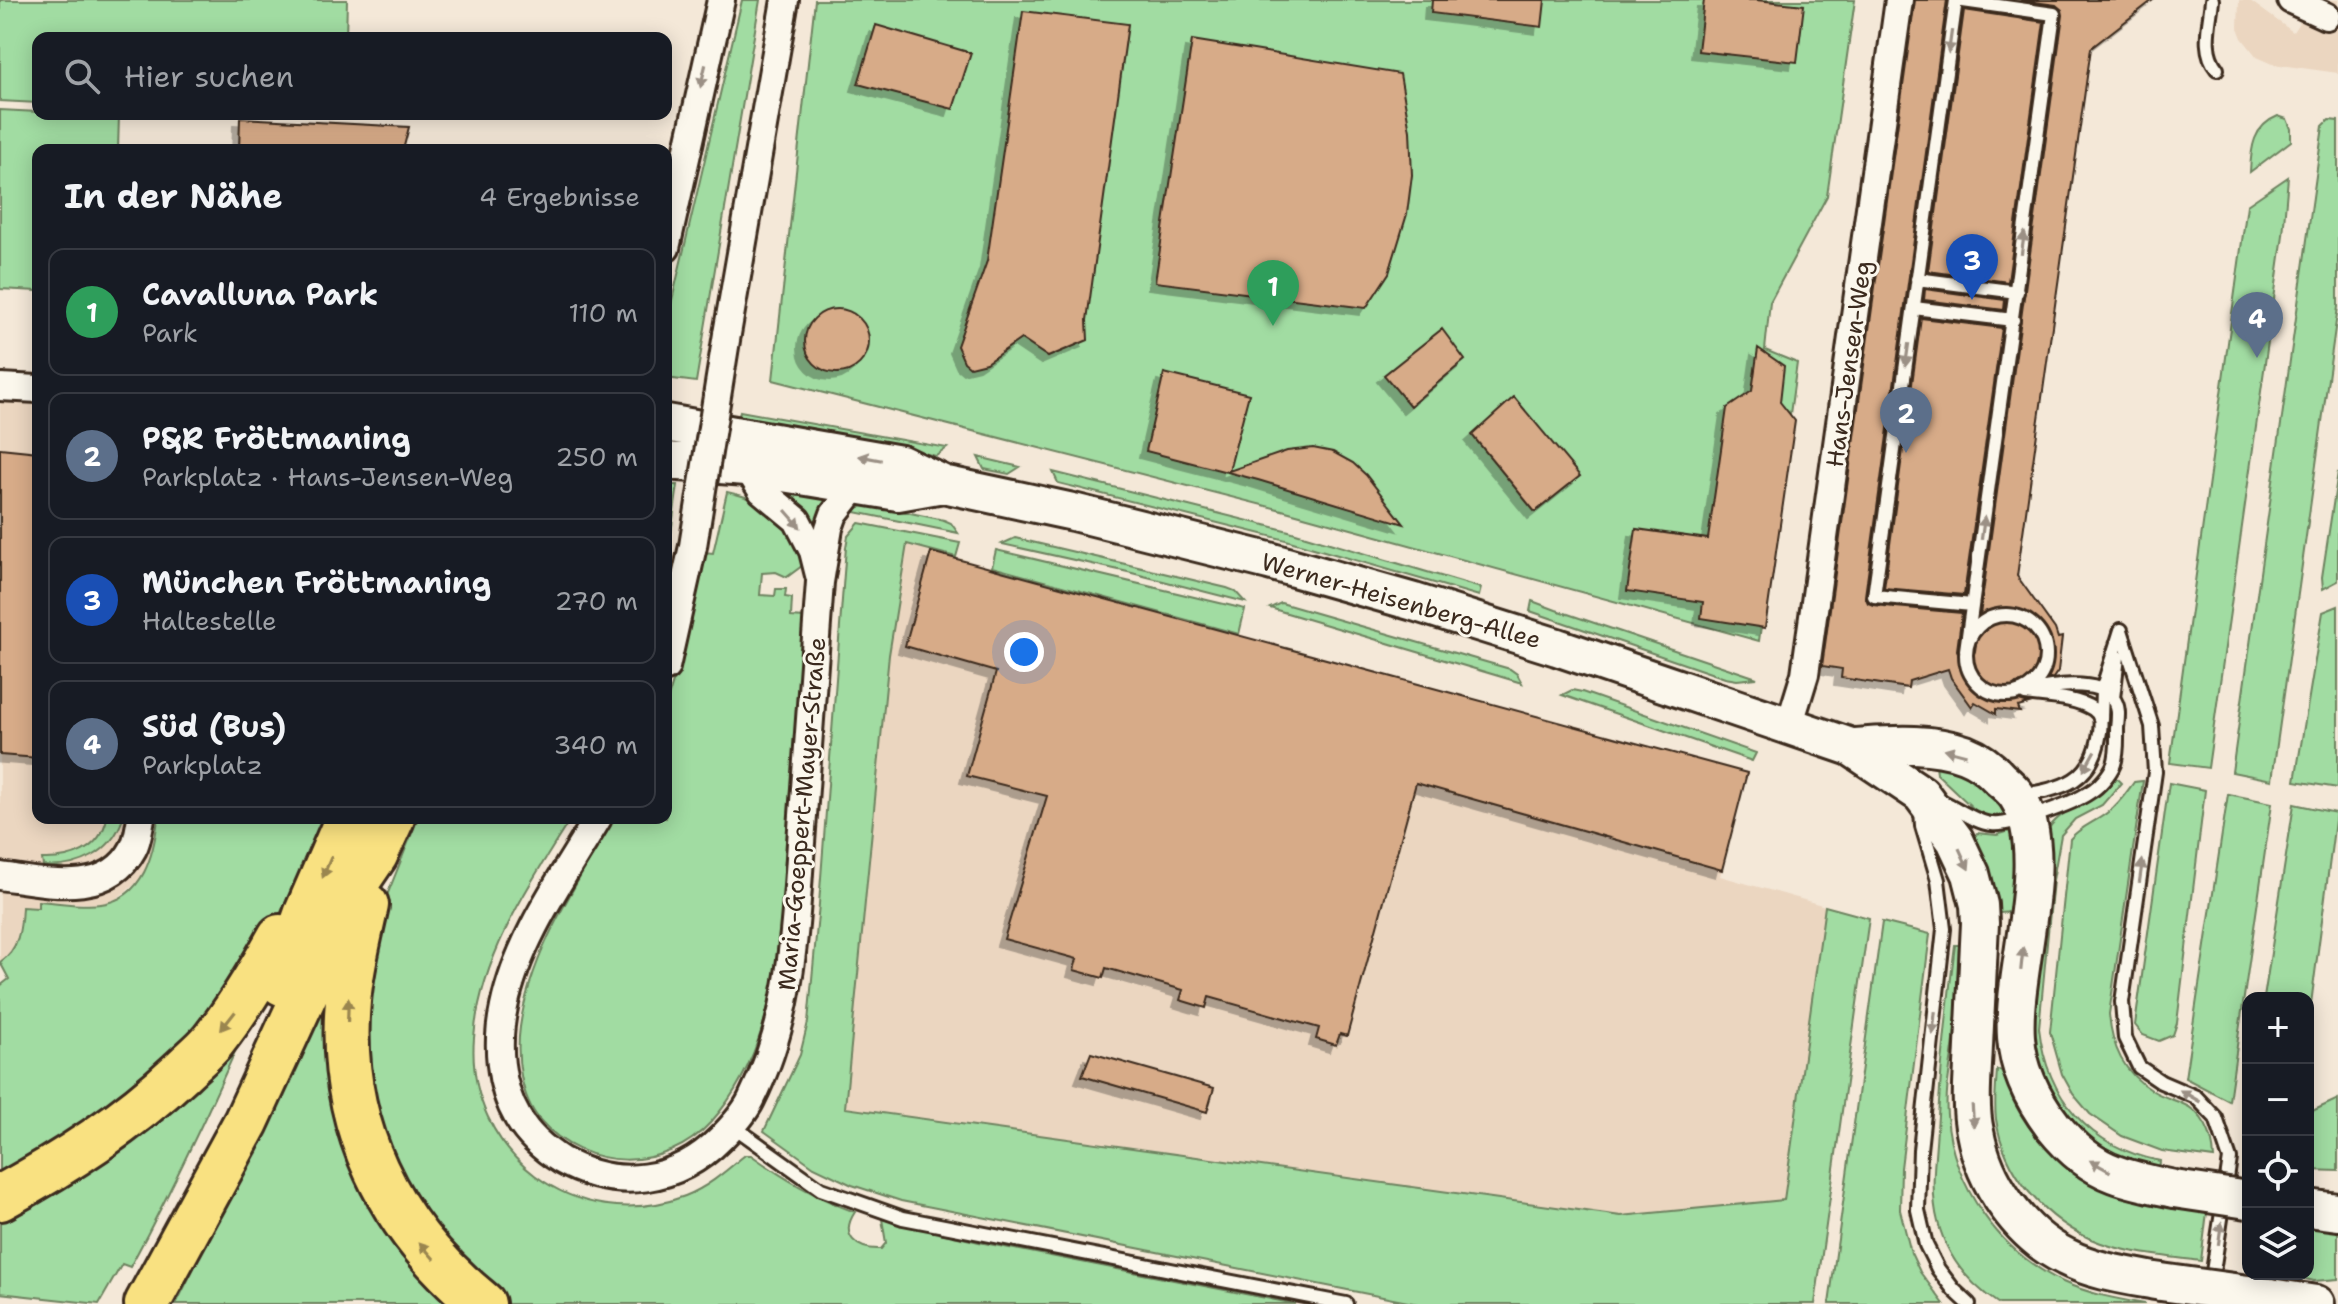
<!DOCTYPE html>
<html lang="de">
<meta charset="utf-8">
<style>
body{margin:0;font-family:"Shantell Sans",sans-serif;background:#242831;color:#f1f3f6}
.controls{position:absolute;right:24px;bottom:24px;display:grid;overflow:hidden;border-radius:16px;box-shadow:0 4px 20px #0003}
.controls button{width:72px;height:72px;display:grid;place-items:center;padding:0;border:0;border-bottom:2px solid #363941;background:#171b24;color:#f1f3f6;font:40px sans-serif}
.you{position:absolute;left:1024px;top:652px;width:28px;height:28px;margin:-20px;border:6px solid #fff;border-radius:50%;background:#1a73e8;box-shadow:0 0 0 12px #1a73e833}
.badge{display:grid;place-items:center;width:52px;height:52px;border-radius:50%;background:#d1495b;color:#fff;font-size:26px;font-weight:700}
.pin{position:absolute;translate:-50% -66px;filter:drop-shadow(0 2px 4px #0008)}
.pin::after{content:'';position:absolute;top:42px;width:28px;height:24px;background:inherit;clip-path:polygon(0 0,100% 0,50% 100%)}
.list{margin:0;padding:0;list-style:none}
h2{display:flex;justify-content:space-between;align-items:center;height:104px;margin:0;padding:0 32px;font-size:34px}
h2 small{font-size:26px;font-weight:400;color:#9ea1a6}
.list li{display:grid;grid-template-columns:52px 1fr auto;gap:24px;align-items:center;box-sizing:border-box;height:128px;margin:0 16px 16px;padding:0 16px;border:2px solid #363941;border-radius:16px}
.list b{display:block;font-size:30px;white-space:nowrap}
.list p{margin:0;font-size:26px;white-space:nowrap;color:#9ea1a6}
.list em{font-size:26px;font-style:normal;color:#9ea1a6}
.icon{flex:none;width:44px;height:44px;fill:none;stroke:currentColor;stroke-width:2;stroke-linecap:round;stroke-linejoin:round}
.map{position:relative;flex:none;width:2338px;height:1304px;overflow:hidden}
.search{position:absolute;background:#171b24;box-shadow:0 4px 20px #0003;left:32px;top:32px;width:640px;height:88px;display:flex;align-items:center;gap:20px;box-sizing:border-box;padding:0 28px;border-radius:16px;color:#9ea1a6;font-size:30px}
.panel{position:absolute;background:#171b24;box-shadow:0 4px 20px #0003;left:32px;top:144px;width:640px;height:680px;border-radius:16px}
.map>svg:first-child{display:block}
.built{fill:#ebd6c0}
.green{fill:#a1dca2;stroke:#6e8360;stroke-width:2}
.building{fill:#d7ab88;stroke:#3b2a1e;stroke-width:2;filter:url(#shadow)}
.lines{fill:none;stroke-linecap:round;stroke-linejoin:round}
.lane-casing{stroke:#3b2a1e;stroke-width:18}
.street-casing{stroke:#3b2a1e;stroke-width:32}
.secondary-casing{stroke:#3b2a1e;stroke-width:42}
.highway-casing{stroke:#3b2a1e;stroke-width:50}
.lane{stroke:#fbf7ec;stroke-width:12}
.street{stroke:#fbf7ec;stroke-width:26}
.secondary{stroke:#fbf7ec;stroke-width:36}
.highway{stroke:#f9e181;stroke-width:44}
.street-bridge-casing{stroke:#3b2a1e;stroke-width:32;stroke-linecap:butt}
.secondary-bridge-casing{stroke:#3b2a1e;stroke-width:42;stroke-linecap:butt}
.street-bridge{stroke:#fbf7ec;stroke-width:26}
.secondary-bridge{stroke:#fbf7ec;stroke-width:36}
.oneway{fill:#9b9085}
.oneway2{fill:#9a8650}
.labels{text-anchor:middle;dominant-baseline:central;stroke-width:6;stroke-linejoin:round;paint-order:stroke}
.street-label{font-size:24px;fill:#3b2a1e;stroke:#fbf7ec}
</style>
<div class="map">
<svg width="2338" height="1304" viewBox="0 0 2338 1304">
<defs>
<filter id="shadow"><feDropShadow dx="-7" dy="7" stdDeviation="0" flood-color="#0004"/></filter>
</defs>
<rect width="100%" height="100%" fill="#f4e8d8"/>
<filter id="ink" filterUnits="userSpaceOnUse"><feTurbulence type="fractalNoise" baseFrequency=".0125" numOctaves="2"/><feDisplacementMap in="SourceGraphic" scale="16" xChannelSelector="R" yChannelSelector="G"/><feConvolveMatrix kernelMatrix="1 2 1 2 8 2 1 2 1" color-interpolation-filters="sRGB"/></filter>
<g filter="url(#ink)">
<path class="built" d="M2239,0H2249L2293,32L2300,21L2318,30L2331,0H2338V73L2273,64L2257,57L2242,38L2238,28Z
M0,400L38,402V818H158L155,847L148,868L139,881L116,899L103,904L38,901V908L22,907L16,943L7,958L0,962Z
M907,544L1748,772L1720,876L1825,906L1784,1200L1621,1216L845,1108L889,655Z"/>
<path class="green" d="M0,0H347L346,38H38V103L0,101Z
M742,0H760L696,382L666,378V326Z
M815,0H1855L1827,196L1770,302L1765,350L1797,363L1759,641L1282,510L773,380Z
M0,110L38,112V114L119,115L118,150H38V291L0,289Z
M2278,116L2287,119L2291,129V141L2250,172C2251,148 2253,126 2278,116Z
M2329,120L2338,121V307L2272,780L2232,772L2323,126Z
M2288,177L2283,235L2208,768L2170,763L2247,205Z
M740,411L947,448L936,456L881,444L738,421Z
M978,457L1020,467L1009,474L984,469Z
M1053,472L1289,531L1481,588L1479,596L1286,540L1058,483Z
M2338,472V581L2323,589L2322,577Z
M666,485H678L666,568Z
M785,491L830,500L817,531L782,495Z
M727,492C776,502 784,522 806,563L787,577L776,572L762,573L760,595L775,596L776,589H786L785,597L792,598L791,617L805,618L784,914C774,988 763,1065 711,1122C665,1173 585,1172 540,1120C520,1097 516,1056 520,1027C531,950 577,884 614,818H666V705L685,642L704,552L713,553Z
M867,504L944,520L951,523L958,533L850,511Z
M859,523L960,543L956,557L907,544L889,655L845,1108L1621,1216L1784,1200L1825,906L1869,918L1815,1304H1418L901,1201L852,1185L814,1167L764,1131L800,1055L808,1022L819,904L846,547L848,536Z
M1015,538L1227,588L1235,591L1245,602L1128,572L1002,544Z
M996,550L1245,609L1239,634L992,567Z
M1532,601L1556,610L1757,678L1737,680L1725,678L1530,611Z
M1281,603L1510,669L1517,674L1522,683L1270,608Z
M2338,606V788L2295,781L2323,612Z
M1572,690L1582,692L1756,753L1752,761L1562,695Z
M1936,763L1980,778L2005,810L2003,815L1986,816L1977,812L1937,774Z
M2114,776L2121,783L2102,805L2075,819L2061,835L2053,880L2039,1028C2047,1099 2090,1147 2160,1161L2159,1171L2144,1168L2095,1146L2054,1104L2031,1047L2049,828C2066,804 2098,802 2114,776Z
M2143,781L2109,1014C2112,1047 2123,1073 2153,1091C2161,1096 2172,1099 2181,1103C2204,1112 2213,1135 2214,1158L2162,1151L2122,1136L2090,1114L2073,1094L2062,1074L2050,1032L2070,839C2081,826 2096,822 2108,812C2119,804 2126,793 2134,782Z
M2169,783L2205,790L2177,1023L2173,1035L2159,1041L2143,1035L2135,1025Z
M2228,794L2272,803L2229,1101L2185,1078Z
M2294,804L2336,813L2308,1027V998H2264Z
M107,818H123C112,853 78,869 43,866L42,859C71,860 100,850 107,818Z
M158,818H327L258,959L167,1071L0,1185V986L9,979L0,962C19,950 21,928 22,907L38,908V901C59,902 81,907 101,904C144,898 154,854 158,818Z
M418,818H571C529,885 480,957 474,1038C465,1153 576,1237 685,1196C708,1187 726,1171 745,1155H751C785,1179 816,1198 855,1212C839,1236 857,1250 881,1249L886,1243L882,1219L979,1242L1296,1304H506L489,1293L399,1187L359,1051L380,913Z
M2013,830V912L1999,913L1993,881L1975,837L1977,833L1997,835Z
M1882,922L1930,934L1901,1168L1900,1210L1911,1253L1920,1272L1944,1304H1829Z
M1955,945H1959C1957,979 1958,1015 1953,1048C1950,1071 1945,1092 1947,1115C1952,1186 2000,1252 2063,1282C2089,1294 2117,1299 2145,1304H1999C1969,1284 1947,1257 1938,1222C1930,1192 1935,1160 1937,1129C1941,1067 1947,1006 1955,945Z
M327,958L332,1024L457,1304H176L194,1268L185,1263Z
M265,984C223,1080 180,1175 130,1267L122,1264L99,1304L0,1293V1209Z
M1997,1070L2004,1071C2008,1082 2010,1095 2016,1106C2057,1183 2128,1200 2207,1212L2201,1261C2130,1252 2078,1250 2029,1192C2012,1171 2000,1146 1996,1119C1994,1104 1996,1086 1997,1070Z
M2338,1099V1171L2308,1170V1113Z
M2308,1226L2338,1230V1279L2314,1281L2285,1274H2308Z"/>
<path class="building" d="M1432,0H1545L1542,27L1431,13Z
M1704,0H1756L1804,5L1797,62L1698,51Z
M1915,0H1947L1865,596L1868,603L1873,605L1962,613L1957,650L1960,657L1966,659L1973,656L1975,651L2063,15L2062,10L2056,5L2020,0H2153L2091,48L2017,576L2055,629L2058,638L2062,637L2058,671L2053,678L2016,684L2010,689L2012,699L2029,704L2018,707L2020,712L1996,709V714L1975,702L1972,707L1951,678L1948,669L1909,681L1908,688L1841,678L1842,669L1822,666Z
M1964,10L2044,22L2008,282L1928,271Z
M1023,11L1128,24L1087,320L1088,340L1048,357L1021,339L986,363L970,367L964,362L957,346L987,261Z
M876,25L971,53L953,109L858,84Z
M1192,40L1400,74L1410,131L1412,175L1407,214L1389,273L1366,308L1155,282Z
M240,118L409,127L403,150H239Z
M1925,289L2005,300L2004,310L1924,300Z
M805 341a32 32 0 1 1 64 0a32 32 0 1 1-64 0Z
M1921,318L2002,328L1964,595L1884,588Z
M1442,329L1465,360L1410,406L1384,375Z
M1758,348L1784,366L1780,402L1795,421L1765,628L1701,618L1703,602L1627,591L1636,529L1708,539L1727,408L1752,391Z
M1164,373L1249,394L1229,471L1287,451L1313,448L1333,452L1353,463L1366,475L1404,524L1258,480L1146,451Z
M1514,397L1580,476L1535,512L1472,435Z
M0,448L38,452V758L0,755Z
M931,552L1747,773L1722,870L1416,783L1347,1036L1340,1034L1336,1045L1316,1039L1319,1028L1209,997L1206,1008L1180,1000L1183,990L1106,968L1103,978L1074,970L1077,959L1004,939L1047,796L967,776L996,672L905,646Z
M1091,1053L1214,1088L1207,1112L1082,1076Z"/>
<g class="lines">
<defs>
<path id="lane" d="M2212,0C2210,23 2201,50 2217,69
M1917,279L2017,292
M1914,308L2013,320
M1966 655a40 40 0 1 1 80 0a40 40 0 1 1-80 0Z
M2121,630L2152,726L2155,772L2122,1002L2125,1038L2139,1067L2161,1082L2196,1097L2216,1118L2230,1159L2211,1285
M1966,650L2054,14L1956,0L1874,596L1972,605
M2113,698L2118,657
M2101,719L2102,690L2121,630
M2019,796C2063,788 2093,783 2100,732C2101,723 2102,715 2093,709C2075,697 2046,697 2025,694
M1936,799C1953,805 1975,823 1992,824C2012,826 2073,804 2090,792C2099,787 2110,774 2114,764C2118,753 2117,739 2117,728C2118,718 2120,707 2113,698C2094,676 2043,688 2018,693
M1921,809L1922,826L1938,880L1944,929L1920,1150L1918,1210L1926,1245L1938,1269L1954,1290L1969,1304
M733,1126L821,1189L903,1218L1346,1304"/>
<path id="street" d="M2291,0L2326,16
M666,248L721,0
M727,334L785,0
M0,387L38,389
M747,467L762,491L797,520L813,551L819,575
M666,667L693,546
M1789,726L1805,674L1899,0
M598,818C563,877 518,939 504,1007C496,1043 499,1086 518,1118C528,1135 545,1150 561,1160C616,1191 677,1183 721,1138C732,1127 744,1114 751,1100C794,1015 795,923 802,829C808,747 814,665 820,582L829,528L834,514L857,485
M0,876C45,882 107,898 133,849C138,840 139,828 141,818"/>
<path id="secondary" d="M666,423L901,464L943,484L1073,512L1269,561L1414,602L1557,647L1851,747L1921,794L1955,840L1971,874L1979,905L1980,923C1978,964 1976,1005 1974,1046C1973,1074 1969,1104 1975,1132C1984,1182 2019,1234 2066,1257C2095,1272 2129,1276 2161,1282
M666,461L747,467L898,492L943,484
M1851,747C1889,745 1929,741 1965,754C1978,759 1991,769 2000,779C2006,784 2013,790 2017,796C2055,855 2011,969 2016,1037C2018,1070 2034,1101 2053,1126C2069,1146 2090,1165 2115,1174C2134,1181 2155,1185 2174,1189
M2308,1208L2338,1212
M2270,1297L2316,1304"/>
<path id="highway" d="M366,905C359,937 351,968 348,1001C337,1124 389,1228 483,1304
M282,983L306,915L348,818
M0,1198C66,1162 127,1123 182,1071C192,1061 204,1052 213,1041C239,1008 260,973 280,937
M147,1304L246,1122L356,883L375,855L392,818"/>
</defs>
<use href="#lane" class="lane-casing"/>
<use href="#street" class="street-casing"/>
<use href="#secondary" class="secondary-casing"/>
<use href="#highway" class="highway-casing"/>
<use href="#lane" class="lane"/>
<use href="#street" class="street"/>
<use href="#secondary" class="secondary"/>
<use href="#highway" class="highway"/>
<defs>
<path id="street-bridge" d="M693,546L727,334"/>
<path id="secondary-bridge" d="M2174,1189L2248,1200
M2161,1282L2270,1297"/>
</defs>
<use href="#street-bridge" class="street-bridge-casing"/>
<use href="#secondary-bridge" class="secondary-bridge-casing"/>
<use href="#street-bridge" class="street-bridge"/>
<use href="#secondary-bridge" class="secondary-bridge"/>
</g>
<defs><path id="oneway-solid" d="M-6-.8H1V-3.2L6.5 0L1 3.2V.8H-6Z" transform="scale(2)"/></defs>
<g class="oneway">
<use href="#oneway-solid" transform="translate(1950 42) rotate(98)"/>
<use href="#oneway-solid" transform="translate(703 76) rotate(103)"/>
<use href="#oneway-solid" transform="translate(2023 243) rotate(-82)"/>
<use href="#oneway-solid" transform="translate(1907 355) rotate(98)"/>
<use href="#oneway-solid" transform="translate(870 458) rotate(-169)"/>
<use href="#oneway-solid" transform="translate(793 519) rotate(49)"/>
<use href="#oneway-solid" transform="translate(1983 528) rotate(-82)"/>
<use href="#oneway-solid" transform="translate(1955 752) rotate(-165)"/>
<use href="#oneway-solid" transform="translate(2089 761) rotate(119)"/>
<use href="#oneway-solid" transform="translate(1964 859) rotate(65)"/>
<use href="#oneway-solid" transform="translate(2141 871) rotate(-82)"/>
<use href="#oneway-solid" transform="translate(2022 959) rotate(-84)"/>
<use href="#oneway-solid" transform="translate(1934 1023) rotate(96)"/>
<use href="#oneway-solid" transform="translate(2190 1096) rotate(-150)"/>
<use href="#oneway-solid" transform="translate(1973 1116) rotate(86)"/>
<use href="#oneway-solid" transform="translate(2100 1166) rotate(-151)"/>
<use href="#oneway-solid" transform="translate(2220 1233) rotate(-82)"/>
</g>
<g class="oneway2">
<use href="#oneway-solid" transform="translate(327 867) rotate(113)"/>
<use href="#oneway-solid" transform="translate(348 1010) rotate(-88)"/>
<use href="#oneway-solid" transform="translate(228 1021) rotate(128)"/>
<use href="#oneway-solid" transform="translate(427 1251) rotate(-131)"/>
</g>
</g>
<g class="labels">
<g class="street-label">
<text transform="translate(1849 364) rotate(-82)">Hans-Jensen-Weg</text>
<text transform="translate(1401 601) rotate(16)">Werner-Heisenberg-Allee</text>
<text transform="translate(802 814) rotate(-85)">Maria-Goeppert-Mayer-Straße</text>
</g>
</g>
</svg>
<div class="controls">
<button>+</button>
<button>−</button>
<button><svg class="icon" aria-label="locate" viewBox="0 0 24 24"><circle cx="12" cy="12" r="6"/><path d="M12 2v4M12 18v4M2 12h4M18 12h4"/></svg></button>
<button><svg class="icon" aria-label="layers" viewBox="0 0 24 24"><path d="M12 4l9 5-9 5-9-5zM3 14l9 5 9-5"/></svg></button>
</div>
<div class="you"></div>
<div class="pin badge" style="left:1273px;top:326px;background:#2e9e5b">1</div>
<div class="pin badge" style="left:1906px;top:453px;background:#5c6f8a">2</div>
<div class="pin badge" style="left:1972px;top:300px;background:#1a4fb4">3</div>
<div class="pin badge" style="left:2257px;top:358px;background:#5c6f8a">4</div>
<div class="search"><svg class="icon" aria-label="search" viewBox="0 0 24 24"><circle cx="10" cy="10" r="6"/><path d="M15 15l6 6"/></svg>Hier suchen</div>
<section class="panel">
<h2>In der Nähe<small>4 Ergebnisse</small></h2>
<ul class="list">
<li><span class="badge" style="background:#2e9e5b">1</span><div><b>Cavalluna Park</b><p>Park</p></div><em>110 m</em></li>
<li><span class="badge" style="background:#5c6f8a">2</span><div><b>P&amp;R Fröttmaning</b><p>Parkplatz · Hans-Jensen-Weg</p></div><em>250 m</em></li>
<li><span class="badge" style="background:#1a4fb4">3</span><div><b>München Fröttmaning</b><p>Haltestelle</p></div><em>270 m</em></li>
<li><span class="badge" style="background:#5c6f8a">4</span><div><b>Süd (Bus)</b><p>Parkplatz</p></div><em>340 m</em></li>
</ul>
</section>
</div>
